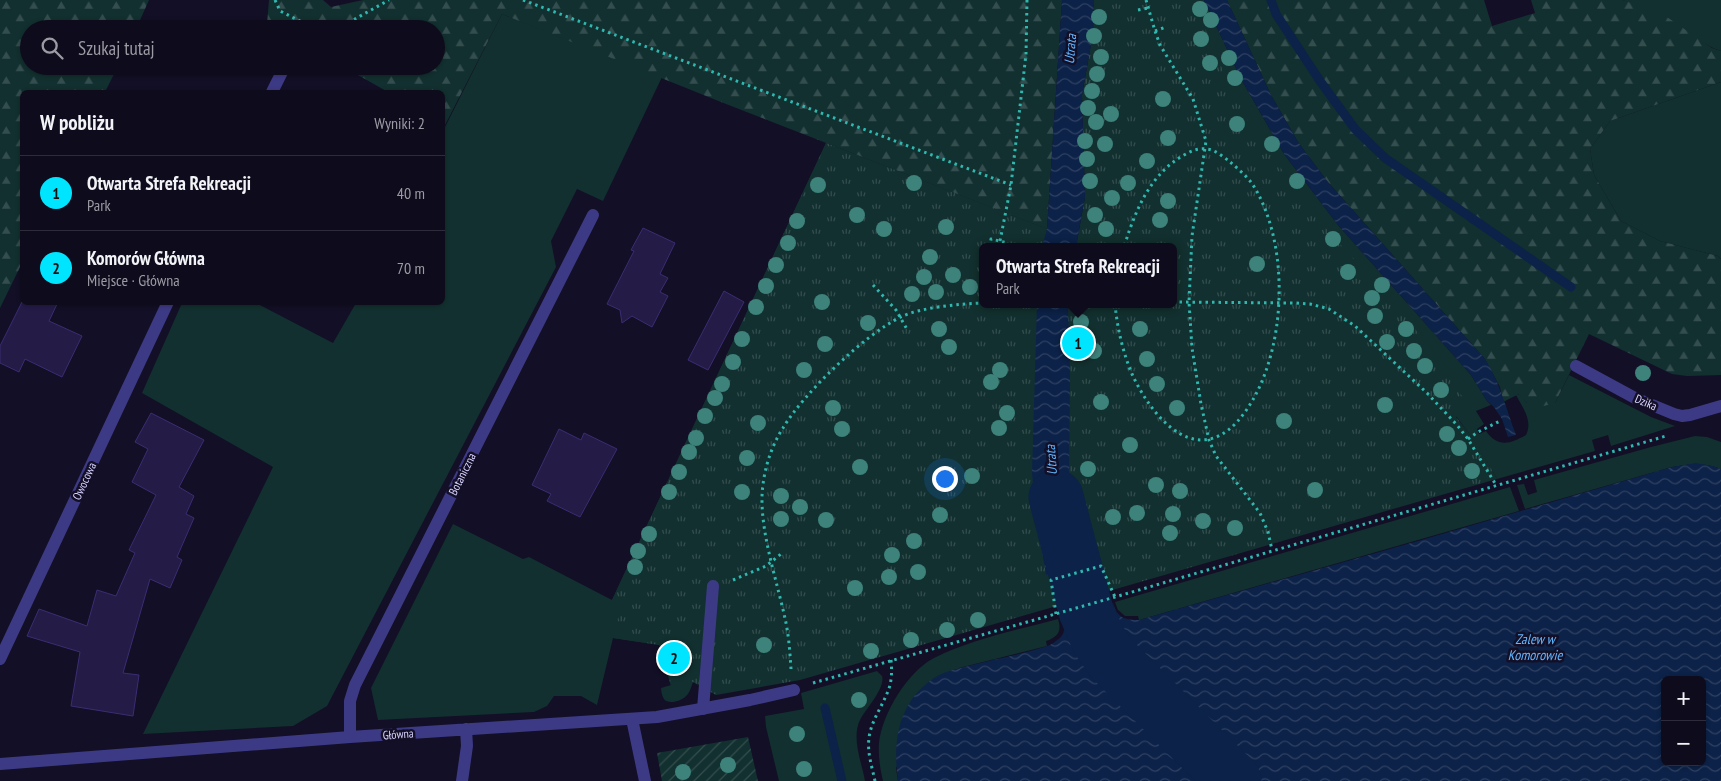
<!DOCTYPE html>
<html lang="pl">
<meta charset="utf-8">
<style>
body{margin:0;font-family:"PT Sans Narrow",sans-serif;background:#171425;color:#f1f3f6}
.controls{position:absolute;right:15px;bottom:15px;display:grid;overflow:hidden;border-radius:8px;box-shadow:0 1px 4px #0004}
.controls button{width:45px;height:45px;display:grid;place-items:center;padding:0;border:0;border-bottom:1px solid #2e2b3b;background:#0e0b1c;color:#f1f3f6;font:25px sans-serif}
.you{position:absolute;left:944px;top:478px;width:18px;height:18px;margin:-12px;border:4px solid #fff;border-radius:50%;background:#1a73e8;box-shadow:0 0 0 8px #1a73e833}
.badge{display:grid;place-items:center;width:32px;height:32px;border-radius:50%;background:#00e5ff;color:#111;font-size:16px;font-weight:700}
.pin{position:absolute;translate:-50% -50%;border:2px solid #fff;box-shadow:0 1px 5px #0006}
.popup{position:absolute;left:979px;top:243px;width:198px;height:65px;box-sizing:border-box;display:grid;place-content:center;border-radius:8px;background:#0e0b1c;filter:drop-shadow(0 1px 4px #0005);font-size:16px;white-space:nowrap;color:#9b9ba3}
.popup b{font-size:19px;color:#f1f3f6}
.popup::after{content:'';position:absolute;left:50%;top:100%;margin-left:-10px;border:10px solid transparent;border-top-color:#0e0b1c}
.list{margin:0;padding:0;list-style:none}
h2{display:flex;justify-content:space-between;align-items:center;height:65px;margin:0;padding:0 20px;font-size:21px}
h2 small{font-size:16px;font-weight:400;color:#9b9ba3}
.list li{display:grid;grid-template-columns:32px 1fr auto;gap:15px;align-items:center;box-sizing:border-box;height:75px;padding:0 20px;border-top:1px solid #2e2b3b}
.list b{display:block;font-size:19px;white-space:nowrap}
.list p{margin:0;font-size:16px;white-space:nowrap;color:#9b9ba3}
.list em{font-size:16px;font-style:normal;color:#9b9ba3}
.icon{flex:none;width:28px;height:28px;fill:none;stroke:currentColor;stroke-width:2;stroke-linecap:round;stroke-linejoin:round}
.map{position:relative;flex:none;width:1721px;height:781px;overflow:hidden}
.search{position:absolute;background:#0e0b1c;box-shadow:0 1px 4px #0004;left:20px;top:20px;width:425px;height:55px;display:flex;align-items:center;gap:12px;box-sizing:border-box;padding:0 18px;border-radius:28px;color:#9b9ba3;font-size:19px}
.panel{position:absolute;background:#0e0b1c;box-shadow:0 1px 4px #0004;left:20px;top:90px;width:425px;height:215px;border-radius:8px}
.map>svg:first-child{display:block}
.grass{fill:#12302f}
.forest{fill:url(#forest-firs)}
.park{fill:url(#park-tufts)}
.garden{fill:url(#garden-furrows)}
.water{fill:url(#water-waves);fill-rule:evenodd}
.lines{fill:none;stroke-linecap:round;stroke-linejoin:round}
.stream{stroke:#0c2248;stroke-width:9}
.river{stroke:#0c2248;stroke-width:55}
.building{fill:#241b47;stroke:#3b2d73}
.path{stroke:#2fb8b0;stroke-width:3;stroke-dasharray:2.5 4;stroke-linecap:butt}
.lane{stroke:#3d3a85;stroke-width:12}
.street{stroke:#3d3a85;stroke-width:12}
.tree{fill:#3d827b}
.labels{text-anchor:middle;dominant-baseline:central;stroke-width:5;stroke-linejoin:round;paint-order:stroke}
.street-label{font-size:12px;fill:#d9d4ff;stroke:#130f26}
.water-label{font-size:14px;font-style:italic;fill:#62b6ff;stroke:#130f26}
</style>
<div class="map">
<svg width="1721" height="781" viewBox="0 0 1721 781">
<defs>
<pattern id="forest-firs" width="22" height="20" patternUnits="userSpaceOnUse" patternTransform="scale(1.25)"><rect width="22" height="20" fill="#12302f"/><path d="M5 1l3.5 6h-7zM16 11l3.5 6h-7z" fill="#344d4e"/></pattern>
<pattern id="park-tufts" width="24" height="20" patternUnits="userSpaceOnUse" patternTransform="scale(1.25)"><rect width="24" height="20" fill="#12302f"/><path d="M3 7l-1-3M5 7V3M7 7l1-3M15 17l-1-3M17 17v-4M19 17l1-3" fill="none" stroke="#344d4e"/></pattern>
<pattern id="garden-furrows" width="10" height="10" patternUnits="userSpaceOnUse" patternTransform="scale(1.25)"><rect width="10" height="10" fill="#12302f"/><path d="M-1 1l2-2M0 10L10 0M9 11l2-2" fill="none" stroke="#344d4e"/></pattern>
<pattern id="water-waves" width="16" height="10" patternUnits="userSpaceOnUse" patternTransform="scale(1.25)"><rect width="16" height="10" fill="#0c2248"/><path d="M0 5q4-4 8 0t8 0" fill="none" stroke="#2f4163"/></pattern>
</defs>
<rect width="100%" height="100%" fill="#130f26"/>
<path class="grass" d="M1151,0H1204L1241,79L1284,154L1338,225L1471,375L1487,401L1491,405L1476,411L1484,424L1477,429L1479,434L1486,431C1498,448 1510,444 1526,435C1533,421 1523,408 1516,395L1520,394L1527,403H1555L1569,375L1651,417L1675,426L1611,446L1608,435L1592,440L1595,451L1497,479L1478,446Z
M1623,0H1721V51L1713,48Z
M502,14L662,77L603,201L577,189L551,241L556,267L327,706L293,726L143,734L273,467L142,393L182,303H256L333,343L356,303L442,302L443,131Z
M1721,82V259L1718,256L1660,241L1621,221L1594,175L1590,149L1610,121Z
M826,143L1047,229L983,247L654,635L693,682C691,687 690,693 686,696C682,701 668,705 664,699C662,696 661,691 661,688L671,685L660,645L613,638L597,705L581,696H554L547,706L534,712L378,720L371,688L453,524L523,559L529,557L612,600Z
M1695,436L1707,437L1721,442V469C1703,462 1691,464 1672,467L1525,509L1517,485L1524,484L1528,495L1537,492L1534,480L1651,447Z
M1510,487L1519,511L1139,620L1138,616H1125L1118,610L1115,602Z
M1058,619C1062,631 1058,637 1046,641L1047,646L959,668L896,768L898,781H883C880,768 878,756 879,743C882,714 908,671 934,658C972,639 1017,630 1058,619Z
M877,671C877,671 881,675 882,676C886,688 864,711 860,720C851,738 862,763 865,781H779L766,727L765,716L804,709L801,693Z"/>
<path class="forest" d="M0,0H149L136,29H29V66H118L105,92H22V263L0,308Z
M269,0H323L331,7L363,0H1062L1047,229L721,102L502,14L445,125L443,123L442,92H388L342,66H436V29H275L267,24Z
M1227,0H1484L1492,26L1535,13L1531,0H1623L1664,15L1712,48L1721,51V82L1610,121L1590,149L1594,175L1621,221L1660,241L1718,256L1721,259V375L1687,376L1672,374L1589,334L1555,403L1536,408L1527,403L1519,394L1503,402L1500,387L1485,359L1327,181L1298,142L1271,95Z"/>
<path class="park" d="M1094,0H1193L1224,73L1253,131L1328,231L1405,314L1456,389L1475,411L1456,417L1478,445L1497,479L800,680L716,695L693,682L671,686L659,645L613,638L620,610L612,600L826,143L1047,229L1072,247H983V304H1173V247H1076L1085,197L1082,95L1093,33Z"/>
<path class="garden" d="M748,737L758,781H662L657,753Z"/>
<path class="water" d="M1062,0H1094L1093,33L1082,95L1085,197L1076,247H1042L1047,229Z
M1204,0H1227L1271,95L1298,142L1327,181L1485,359C1500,382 1506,409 1516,435L1508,437L1502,419L1494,407L1487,401L1471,375L1338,225L1284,154L1241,79Z
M1037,304H1068L1070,374L1069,472L1072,490L1081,513L1101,559L1095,561V564L1054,575L1053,572L1046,575L1035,507L1032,473Z
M1696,463L1713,466L1721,469V781H898C892,739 899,698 939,675C949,670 962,668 972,665C998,658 1025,654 1050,645C1064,636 1066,634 1063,617L1113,603C1117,618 1125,620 1139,620L1418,541L1672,467ZM1665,680H1702V762H1665Z
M1099,571L1109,594L1060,608L1056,583Z"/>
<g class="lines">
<path class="stream" d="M1271,0L1276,14L1320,81L1355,129L1385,158L1571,287
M825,708L842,781"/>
<path class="river" d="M1056,497L1086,611L1098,639L1112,659L1234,781"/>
</g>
<path class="building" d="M643,228L675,243L660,274L668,278L660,292L668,296L652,327L632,316L622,323L620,310L607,304L634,251L631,250Z
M724,291L744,302L708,370L688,360Z
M22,302H58L49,321L82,336L62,377L25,359L19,372L0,363V346Z
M151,413L204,440L179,487L194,496L186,514L194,518L177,557L182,560L170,588L150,579L123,673L139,675L133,716L71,706L80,652L27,636L39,609L87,626L97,590L116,596L135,553L129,550L156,495L132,482L148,449L135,442Z
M559,429L581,440L584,433L617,449L580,517L547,501L551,494L532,485Z"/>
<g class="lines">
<path class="path" d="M275,0L280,11L316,29
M523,0L1011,185
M1146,0L1155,31L1160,45L1193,99L1206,141L1192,236L1189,302L1192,348L1201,404L1209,440L1216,456L1260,513L1268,532L1272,550
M1138,10L1148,8
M337,29L389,0
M1155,31L1166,27
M1000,241L1011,185L1026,54L1027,0
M990,247L991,239L1008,243L1007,247
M873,285L896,310L908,331
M1173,302L1295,303L1310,304L1329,309L1355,326L1427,393L1457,425L1468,439L1496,485
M1115,304C1117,327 1123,353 1132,374C1154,422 1201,473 1245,412C1287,354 1291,245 1253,185C1247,176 1237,168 1229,161C1222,156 1214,149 1206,149C1198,148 1191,151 1184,155C1150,174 1135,211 1124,247
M1468,439L1478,432L1500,421
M733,580L766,566L781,554
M1056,614L1051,580L1101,566L1115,597
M791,669C790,654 789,638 786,623C778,584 761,536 762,496C763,473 770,448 783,428C803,394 865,334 901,317C921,307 960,304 983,303
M813,683L1115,597L1666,436
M875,781C872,767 867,752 869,738C871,721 882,707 888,691C892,681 892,671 891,660"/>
<path class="lane" d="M1576,366L1635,398L1674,414L1682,416L1690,415L1721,406
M703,709L713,586"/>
<path class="street" d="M272,92L285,66
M0,659L168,302
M632,719L645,781
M350,737V701L355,685L593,215
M0,764L350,737L657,717L750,700L794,690
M462,781L467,746L466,729"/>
</g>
<g class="tree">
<circle cx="1200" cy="9" r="8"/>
<circle cx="1099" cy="17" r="8"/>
<circle cx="1211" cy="20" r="8"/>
<circle cx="1094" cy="36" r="8"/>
<circle cx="1201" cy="39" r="8"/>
<circle cx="1101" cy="57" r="8"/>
<circle cx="1229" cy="58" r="8"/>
<circle cx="1210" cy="63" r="8"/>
<circle cx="1097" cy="74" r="8"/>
<circle cx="1235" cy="78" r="8"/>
<circle cx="1092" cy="91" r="8"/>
<circle cx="1163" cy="99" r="8"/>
<circle cx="1088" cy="108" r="8"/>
<circle cx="1111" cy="114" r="8"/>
<circle cx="1096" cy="122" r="8"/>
<circle cx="1237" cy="124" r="8"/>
<circle cx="1168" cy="138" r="8"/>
<circle cx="1085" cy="141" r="8"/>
<circle cx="1105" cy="144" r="8"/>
<circle cx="1272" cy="144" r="8"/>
<circle cx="1087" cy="159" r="8"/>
<circle cx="1147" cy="161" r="8"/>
<circle cx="1090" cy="181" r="8"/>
<circle cx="1297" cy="181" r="8"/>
<circle cx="914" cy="183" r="8"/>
<circle cx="1128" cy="183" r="8"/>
<circle cx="818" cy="185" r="8"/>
<circle cx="1112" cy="198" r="8"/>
<circle cx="1168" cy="201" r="8"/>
<circle cx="857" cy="215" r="8"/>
<circle cx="1095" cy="215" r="8"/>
<circle cx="1160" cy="220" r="8"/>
<circle cx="797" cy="221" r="8"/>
<circle cx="946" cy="227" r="8"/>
<circle cx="884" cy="229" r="8"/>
<circle cx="1106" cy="229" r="8"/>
<circle cx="1333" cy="239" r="8"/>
<circle cx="788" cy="243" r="8"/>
<circle cx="930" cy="257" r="8"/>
<circle cx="1257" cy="264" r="8"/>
<circle cx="776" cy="265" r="8"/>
<circle cx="1348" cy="272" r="8"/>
<circle cx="953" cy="275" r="8"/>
<circle cx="924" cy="277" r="8"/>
<circle cx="1382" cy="285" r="8"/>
<circle cx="766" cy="286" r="8"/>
<circle cx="970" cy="287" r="8"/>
<circle cx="936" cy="292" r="8"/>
<circle cx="912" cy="294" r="8"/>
<circle cx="1372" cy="298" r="8"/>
<circle cx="822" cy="302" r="8"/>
<circle cx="756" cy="307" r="8"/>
<circle cx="1375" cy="316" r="8"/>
<circle cx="1081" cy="322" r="8"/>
<circle cx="868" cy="323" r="8"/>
<circle cx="939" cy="329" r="8"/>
<circle cx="1140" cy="329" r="8"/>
<circle cx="1406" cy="329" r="8"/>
<circle cx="742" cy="339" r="8"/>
<circle cx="1387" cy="342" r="8"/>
<circle cx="825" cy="344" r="8"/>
<circle cx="949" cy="347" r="8"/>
<circle cx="1094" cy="351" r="8"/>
<circle cx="1414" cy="351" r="8"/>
<circle cx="1147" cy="359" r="8"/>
<circle cx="733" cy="362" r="8"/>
<circle cx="1425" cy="366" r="8"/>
<circle cx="804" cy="370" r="8"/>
<circle cx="1000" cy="370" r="8"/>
<circle cx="1643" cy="373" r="8"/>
<circle cx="991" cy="382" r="8"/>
<circle cx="722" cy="384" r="8"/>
<circle cx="1157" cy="384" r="8"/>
<circle cx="1441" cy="390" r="8"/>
<circle cx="715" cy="398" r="8"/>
<circle cx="1101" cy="402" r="8"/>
<circle cx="1385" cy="405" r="8"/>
<circle cx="833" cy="408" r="8"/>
<circle cx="1177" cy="408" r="8"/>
<circle cx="1007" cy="413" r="8"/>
<circle cx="705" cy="416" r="8"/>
<circle cx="1284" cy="421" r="8"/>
<circle cx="758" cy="423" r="8"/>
<circle cx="999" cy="428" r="8"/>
<circle cx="842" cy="429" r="8"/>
<circle cx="1447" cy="434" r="8"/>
<circle cx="696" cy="438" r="8"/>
<circle cx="1130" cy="445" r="8"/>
<circle cx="1459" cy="448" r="8"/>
<circle cx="689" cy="452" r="8"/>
<circle cx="747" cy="458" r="8"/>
<circle cx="860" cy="467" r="8"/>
<circle cx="1088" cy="469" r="8"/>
<circle cx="1472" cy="471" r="8"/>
<circle cx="679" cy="472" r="8"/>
<circle cx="972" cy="476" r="8"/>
<circle cx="1156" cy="485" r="8"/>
<circle cx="1315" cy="490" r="8"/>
<circle cx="1180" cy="491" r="8"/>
<circle cx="669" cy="492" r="8"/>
<circle cx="742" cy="492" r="8"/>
<circle cx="781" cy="496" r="8"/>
<circle cx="800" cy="507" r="8"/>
<circle cx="1137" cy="513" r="8"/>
<circle cx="1173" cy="514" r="8"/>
<circle cx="940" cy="515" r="8"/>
<circle cx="1113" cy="517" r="8"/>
<circle cx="781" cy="519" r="8"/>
<circle cx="826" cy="520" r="8"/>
<circle cx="1203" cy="521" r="8"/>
<circle cx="1235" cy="528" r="8"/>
<circle cx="1170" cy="533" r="8"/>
<circle cx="649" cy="534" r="8"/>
<circle cx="914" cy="541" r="8"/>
<circle cx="638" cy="551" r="8"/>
<circle cx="892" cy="555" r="8"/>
<circle cx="635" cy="567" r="8"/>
<circle cx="918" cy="572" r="8"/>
<circle cx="889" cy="577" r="8"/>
<circle cx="855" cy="588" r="8"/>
<circle cx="978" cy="620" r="8"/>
<circle cx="947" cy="630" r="8"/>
<circle cx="911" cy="640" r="8"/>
<circle cx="764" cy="645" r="8"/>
<circle cx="871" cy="651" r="8"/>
<circle cx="859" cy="700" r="8"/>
<circle cx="797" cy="734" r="8"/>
<circle cx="728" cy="765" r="8"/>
<circle cx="804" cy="769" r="8"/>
<circle cx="683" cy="772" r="8"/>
</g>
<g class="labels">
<g class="street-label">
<text transform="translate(1646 402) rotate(23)">Dzika</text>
<text transform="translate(462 474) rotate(-63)">Botaniczna</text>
<text transform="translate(84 481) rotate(-65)">Owocowa</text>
<text transform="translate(398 734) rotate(-4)">Główna</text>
</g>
<g class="water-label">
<text transform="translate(1070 49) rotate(-86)">Utrata</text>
<text transform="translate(1051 460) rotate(-94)">Utrata</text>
<text x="1535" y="639">Zalew w<tspan x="1535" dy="16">Komorowie</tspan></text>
</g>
</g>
</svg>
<div class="controls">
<button>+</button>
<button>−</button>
</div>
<div class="you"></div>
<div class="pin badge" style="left:1078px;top:343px">1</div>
<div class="popup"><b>Otwarta Strefa Rekreacji</b>Park</div>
<div class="pin badge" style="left:674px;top:658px">2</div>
<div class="search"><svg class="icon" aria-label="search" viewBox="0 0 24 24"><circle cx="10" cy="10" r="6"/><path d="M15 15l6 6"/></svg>Szukaj tutaj</div>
<section class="panel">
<h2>W pobliżu<small>Wyniki: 2</small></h2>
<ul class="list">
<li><span class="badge">1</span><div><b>Otwarta Strefa Rekreacji</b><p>Park</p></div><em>40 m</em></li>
<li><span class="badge">2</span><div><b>Komorów Główna</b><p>Miejsce · Główna</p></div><em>70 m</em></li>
</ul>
</section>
</div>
